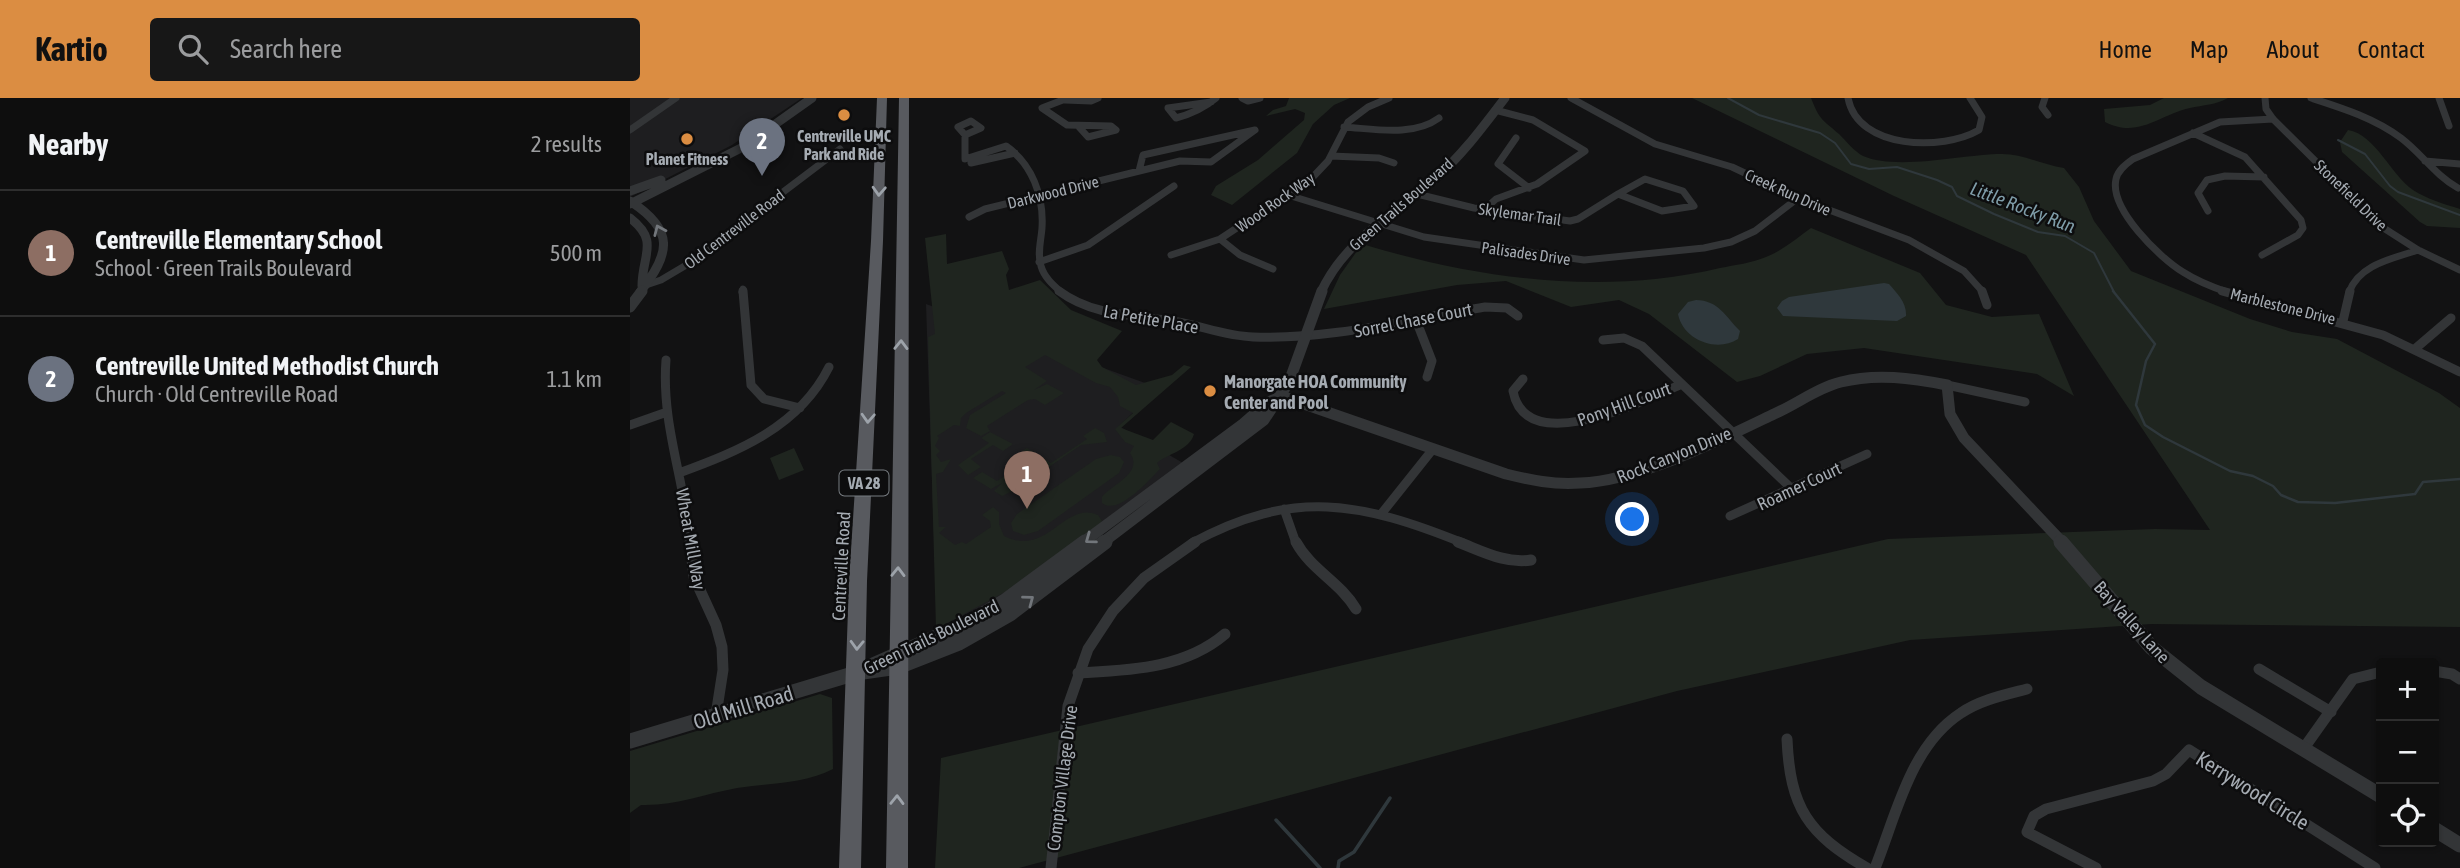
<!DOCTYPE html>
<meta charset="utf-8">
<style>
body{margin:0;font-family:"Asap Condensed",sans-serif;background:#171717;color:#f1f3f6}
.controls{position:absolute;right:21px;bottom:21px;display:grid;overflow:hidden;border-radius:7px;box-shadow:0 2px 5px #0004}
.controls button{width:63px;height:63px;display:grid;place-items:center;padding:0;border:0;border-bottom:2px solid #2e2e2e;background:#0e0e0e;color:#f1f3f6;font:35px sans-serif}
.you{position:absolute;left:1003px;top:422px;width:24px;height:24px;margin:-18px;border:5px solid #fff;border-radius:50%;background:#1a73e8;box-shadow:0 0 0 10px #1a73e833}
.badge{display:grid;place-items:center;width:46px;height:46px;border-radius:50%;background:#db8d42;color:#fff;font-size:23px;font-weight:700}
.pin{position:absolute;translate:-50% -58px;filter:drop-shadow(0 2px 4px #0008)}
.pin::after{content:'';position:absolute;top:37px;width:24px;height:21px;background:inherit;clip-path:polygon(0 0,100% 0,50% 100%)}
.list{margin:0;padding:0;list-style:none}
h2{display:flex;justify-content:space-between;align-items:center;height:91px;margin:0;padding:0 28px;font-size:30px}
h2 small{font-size:23px;font-weight:400;color:#9b9c9e}
.list li{display:grid;grid-template-columns:46px 1fr auto;gap:21px;align-items:center;box-sizing:border-box;height:126px;padding:0 28px;border-top:2px solid #2e2e2e}
.list b{display:block;font-size:26px;white-space:nowrap}
.list p{margin:0;font-size:23px;white-space:nowrap;color:#9b9c9e}
.list em{font-size:23px;font-style:normal;color:#9b9c9e}
.icon{flex:none;width:38px;height:38px;fill:none;stroke:currentColor;stroke-width:2;stroke-linecap:round;stroke-linejoin:round}
.map{position:relative;flex:none;width:1830px;height:770px;overflow:hidden}
header{display:flex;align-items:center;gap:42px;box-sizing:border-box;height:98px;padding:0 35px;background:#db8d42;color:#111}
header strong{font-size:33px}
nav{display:flex;gap:38px;margin-inline-start:auto;font-size:24px}
.search{width:490px;height:63px;background:#171717;display:flex;align-items:center;gap:18px;box-sizing:border-box;padding:0 24px;border-radius:7px;color:#9b9c9e;font-size:26px}
main{display:flex}
aside{flex:1;background:#0e0e0e}
.map>svg:first-child{display:block}
.built{fill:#1e1e20}
.green{fill:#1f251f}
.water{fill:#2f383c}
.lines{fill:none;stroke-linecap:round;stroke-linejoin:round}
.stream-far2{stroke:#2f383c;stroke-width:2}
.stream-far1{stroke:#2f383c;stroke-width:2.5}
.stream{stroke:#2f383c;stroke-width:3.5}
.minor-far2{stroke:#333537;stroke-width:7}
.minor-far1{stroke:#333537;stroke-width:9}
.minor{stroke:#333537;stroke-width:11}
.tertiary-far2{stroke:#333537;stroke-width:9}
.tertiary-far1{stroke:#333537;stroke-width:11}
.tertiary{stroke:#333537;stroke-width:15}
.trunk{fill:#585a5f;fill-rule:evenodd}
.oneway{stroke:#9da3aa}
.oneway2{stroke:#72767b}
.poi-dot{fill:#db8d42;stroke:#0d0d0e;stroke-width:2.5}
.labels{text-anchor:middle;dominant-baseline:central;stroke-width:5;stroke-linejoin:round;paint-order:stroke}
.far-poi-label{font-size:16px;font-weight:bold;fill:#a5abb2;stroke:#0d0d0e}
.far-street-label{font-size:16px;fill:#a5abb2;stroke:#0d0d0e}
.shield{fill:#0d0d0e;stroke:#777c81;stroke-width:2}
.shield-label{font-size:16px;font-weight:bold;fill:#a5abb2}
.street-label{font-size:18px;fill:#a5abb2;stroke:#0d0d0e}
.poi-label{font-size:18px;font-weight:bold;fill:#a5abb2;stroke:#0d0d0e;text-anchor:start}
.water-label{font-size:19px;font-style:italic;fill:#7f9da9;stroke:#0d0d0e}
.near-street-label{font-size:21px;fill:#a5abb2;stroke:#0d0d0e}
</style>
<header>
<strong>Kartio</strong>
<div class="search"><svg class="icon" aria-label="search" viewBox="0 0 24 24"><circle cx="10" cy="10" r="6"/><path d="M15 15l6 6"/></svg>Search here</div>
<nav><a>Home</a><a>Map</a><a>About</a><a>Contact</a></nav>
</header>
<main>
<aside>
<h2>Nearby<small>2 results</small></h2>
<ul class="list">
<li><span class="badge" style="background:#8d6e63">1</span><div><b>Centreville Elementary School</b><p>School · Green Trails Boulevard</p></div><em>500 m</em></li>
<li><span class="badge" style="background:#6b7280">2</span><div><b>Centreville United Methodist Church</b><p>Church · Old Centreville Road</p></div><em>1.1 km</em></li>
</ul>
</aside>
<div class="map">
<svg width="1830" height="770" viewBox="0 0 1830 770">
<rect width="100%" height="100%" fill="#121213"/>
<path class="built" d="M0,0H172L102,47L0,99Z
M296,206L529,290L489,328L553,365L379,492L347,511L307,530Z"/>
<path class="green" d="M659,0H720L704,7L683,26L667,55L602,107L581,97L586,88L628,62L674,22L675,15L665,11L636,18L643,12L656,8Z
M1062,0H1181C1190,23 1192,21 1209,36C1216,43 1225,54 1233,58C1268,73 1334,56 1372,56C1393,56 1413,67 1434,70L1449,89L1464,123L1501,173L1620,221L1662,234L1707,241L1809,295L1830,310V529L1521,526L1280,542L1047,593L389,770H305L311,660L1258,441L1525,431L1580,432L1396,157L1264,98Z
M1534,0H1598C1586,7 1573,7 1560,10C1529,17 1508,41 1475,24L1474,11L1520,7Z
M1718,32C1746,37 1760,76 1783,92C1797,101 1814,106 1830,111V130L1797,128L1790,124L1712,54L1710,44Z
M1181,130L1290,175L1316,207L1362,219L1409,216L1444,298L1407,276L1234,250L1177,256L1130,278L1107,284L1019,216L989,202L941,209L876,183L827,187L694,211L710,177L732,146C848,181 971,198 1090,170C1105,167 1122,165 1136,159C1152,153 1167,140 1181,130Z
M316,136L317,166L372,153L379,171L376,177L379,192L410,182L441,212L492,233L467,262L472,269L506,287L542,277L554,267L561,269L491,330L523,342L541,324L564,336C560,352 537,356 527,365L530,371C518,383 488,418 472,405V399C482,386 514,375 500,355L504,348L495,344L485,331L503,315L490,308L488,299L480,289L466,285L415,257L395,269L417,283L404,292L417,286L434,295L415,307L405,301L398,302L357,328L360,333L351,338L336,330L340,317L376,295L372,293L336,315L331,320L330,328L324,327L307,338L309,340L305,348L310,353L306,357L311,364L321,361L313,374L306,376L309,429H316L309,435L325,447L332,444L336,446L361,429L360,423L352,417L363,409L369,414V426L374,438C418,460 434,402 468,417L472,423L470,427L375,494L306,531L298,239L305,236L295,140Z
M465,330L474,335L477,344L451,347L416,371L412,372L394,360L392,353L397,350L421,365L457,341L453,338Z
M360,334L383,346L373,353L363,347L341,361L351,369L338,377L328,367L359,345L351,340Z
M164,350L174,372L149,382L140,360Z
M481,357L490,359L494,364L489,375L408,433L394,437L383,433L381,425L387,416L466,361Z
M352,374L367,383L379,375L394,386L384,385L383,388L389,390L372,398L364,393L372,385L361,391L343,380Z
M190,596L202,600L203,671C175,686 139,685 107,690C74,696 45,708 11,707L0,715V653Z"/>
<path class="water" d="M1254,185L1259,186C1267,195 1277,205 1276,218L1267,223L1153,218L1147,210L1152,203L1159,199Z
M1066,202C1088,202 1096,219 1110,233L1108,241C1087,255 1053,242 1048,216L1058,204Z"/>
<g class="lines">
<path class="stream-far2" d="M1098,0L1129,17L1190,35L1205,45L1221,66L1239,71L1267,69L1307,82L1322,89L1327,98L1364,116L1408,134L1435,138L1464,155L1484,194
M1708,42L1735,56L1760,88L1768,94L1830,117"/>
<path class="stream-far1" d="M1483,193L1525,246L1516,263L1506,307L1515,327L1533,339L1600,373L1623,378L1643,388L1651,397L1668,404L1705,405L1785,396L1793,384L1830,381"/>
<path class="stream" d="M646,722L690,770
M708,770L709,763L724,754L760,700"/>
<path class="minor-far2" d="M438,0L412,10L437,27L481,28L486,32L458,39L449,29
M612,0L618,3L630,0
M941,0L1025,46L1102,69L1170,101L1279,142L1334,173L1353,194
M1218,0C1228,52 1313,53 1349,32L1352,19L1340,0
M1415,0L1412,9L1418,17
M1635,0L1636,11L1643,21L1752,129L1788,152L1830,172
M1681,0C1712,10 1744,20 1771,40C1791,55 1805,77 1828,90
M1809,0L1819,28
M435,2L461,3L468,0
M581,4L538,10L546,20C561,16 574,10 586,0
M341,23L351,30L335,37L328,29Z
M714,29C745,31 783,39 809,20
M0,32L46,0
M1563,35L1615,59L1671,122L1673,130L1668,137L1632,157
M335,37V61L376,48C402,66 414,98 412,130C411,143 407,156 411,168C414,179 423,187 431,194
M886,40L868,66L899,90
M701,58L749,60L764,65
M1795,63L1830,66
M341,65L385,55
M1015,81L1053,93L1064,108L1032,113L988,96Z
M787,96L844,110L940,123L948,121L988,96
M658,97L794,139L954,162L1074,150L1101,144L1125,133L1168,100
M855,111L866,101L907,86L955,53L903,22L865,12
M1578,113L1568,95L1577,82L1595,78L1634,79
M339,119L355,111L550,63L581,64L625,32L513,57L509,73
M590,141L610,157L643,171
M541,157L590,141L681,81L698,63L718,24L738,9L759,0
M409,164L458,147L544,88
M13,188L31,182L58,166L210,51
M112,194L113,191
M1597,194C1582,189 1567,183 1553,174C1530,160 1479,111 1486,81C1488,72 1496,66 1503,61L1590,24L1643,21
M1719,194C1730,166 1762,161 1788,152"/>
<path class="minor-far1" d="M113,193L121,287L134,301L170,310
M429,193C460,216 497,217 535,222C565,225 593,238 623,239C701,242 778,221 855,209L877,210L888,218
M1352,193L1357,207
M1592,193L1753,237L1830,274
M786,222L802,263L797,279
M1713,223L1720,193
M973,242L994,240L1012,248L1162,391
M1786,250L1821,220
M36,262C31,326 55,383 60,445
M893,281L883,293C896,362 1017,301 1052,286
M1317,287L1395,304
M0,327L37,314
M49,375C109,353 169,329 199,269
M654,411L666,445
M752,415L803,351
M1100,418L1237,356
M562,445C663,390 731,404 833,445"/>
<path class="minor" d="M60,444L64,479L86,527L92,549L93,572L86,617
M666,444C681,472 710,484 726,511
M828,444C852,453 875,466 901,462
M1629,571L1701,614
M1804,573L1822,576L1830,581
M448,575C499,572 554,571 595,536
M1157,641C1160,710 1178,736 1237,770
M1674,650L1723,581L1751,574
M421,770L438,608L458,551L483,513L514,480L565,444
M1245,770C1266,718 1280,648 1331,615C1350,602 1374,597 1397,591
M1466,770L1397,734L1404,718L1416,711L1523,683L1536,676L1559,652L1745,770"/>
<path class="tertiary-far2" d="M0,93L31,82
M0,103C45,132 41,155 10,194
M0,106L113,49L182,0
M0,120C30,143 12,157 12,188
M691,194C716,140 766,116 808,78C834,55 854,27 875,0"/>
<path class="tertiary-far1" d="M0,209L12,193
M651,298L876,376C900,382 924,387 950,385C1009,383 1090,342 1144,316C1167,306 1187,290 1211,284C1246,275 1282,280 1317,287L1320,316L1334,340L1433,445
M452,445L613,326L637,305L651,298
M472,445L634,322L659,284L692,193"/>
<path class="tertiary" d="M1431,444L1522,550L1571,589L1751,698
M236,570L340,524L375,503L455,444
M0,643L226,575L268,569L329,545L380,516L475,444
M1804,731L1830,747"/>
<path class="trunk" d="M247,0H257L253,143L237,483L231,770H209L219,483L241,143Z
M269,0H279L278,770H256Z"/>
</g>
<defs><path id="oneway-chevron" d="M-2-3.5L2.5 0L-2 3.5" fill="none" stroke-width="1.6" stroke-linecap="round" stroke-linejoin="round" transform="scale(1.75)"/></defs>
<g class="oneway">
<use href="#oneway-chevron" transform="translate(249 93) rotate(93)"/>
<use href="#oneway-chevron" transform="translate(271 247) rotate(-89)"/>
<use href="#oneway-chevron" transform="translate(238 320) rotate(93)"/>
<use href="#oneway-chevron" transform="translate(268 474) rotate(-89)"/>
<use href="#oneway-chevron" transform="translate(227 547) rotate(92)"/>
<use href="#oneway-chevron" transform="translate(267 702) rotate(-89)"/>
</g>
<g class="oneway2">
<use href="#oneway-chevron" transform="translate(29 132) rotate(-114)"/>
<use href="#oneway-chevron" transform="translate(460 441) rotate(144)"/>
<use href="#oneway-chevron" transform="translate(399 502) rotate(-37)"/>
</g>
<g class="poi-dot">
<circle cx="214" cy="17" r="7"/>
<circle cx="57" cy="41" r="7"/>
<circle cx="580" cy="293" r="7"/>
</g>
<g class="labels">
<g class="far-poi-label">
<text x="214" y="38">Centreville UMC<tspan x="214" dy="18">Park and Ride</tspan></text>
<text x="57" y="61">Planet Fitness</text>
</g>
<g class="far-street-label">
<text transform="translate(423 94) rotate(-14)">Darkwood Drive</text>
<text transform="translate(1158 94) rotate(24)">Creek Run Drive</text>
<text transform="translate(1721 97) rotate(44)">Stonefield Drive</text>
<text transform="translate(645 104) rotate(-35)">Wood Rock Way</text>
<text transform="translate(771 106) rotate(-41)">Green Trails Boulevard</text>
<text transform="translate(890 116) rotate(8)">Skylemar Trail</text>
<text transform="translate(104 131) rotate(-37)">Old Centreville Road</text>
<text transform="translate(896 155) rotate(8)">Palisades Drive</text>
<text transform="translate(1653 208) rotate(14)">Marblestone Drive</text>
</g>
<rect class="shield" x="209.5" y="372.5" width="49" height="25" rx="5"/>
<g class="shield-label">
<text x="234" y="385">VA 28</text>
</g>
<g class="street-label">
<text transform="translate(521 221) rotate(10)">La Petite Place</text>
<text transform="translate(783 222) rotate(-11)">Sorrel Chase Court</text>
<text transform="translate(994 306) rotate(-20)">Pony Hill Court</text>
<text transform="translate(1044 357) rotate(-22)">Rock Canyon Drive</text>
<text transform="translate(1169 388) rotate(-25)">Roamer Court</text>
<text transform="translate(61 441) rotate(80)">Wheat Mill Way</text>
<text transform="translate(211 468) rotate(-87)">Centreville Road</text>
<text transform="translate(1502 524) rotate(48)">Bay Valley Lane</text>
<text transform="translate(301 539) rotate(-26)">Green Trails Boulevard</text>
<text transform="translate(432 680) rotate(-83)">Compton Village Drive</text>
</g>
<g class="poi-label">
<text x="594" y="283">Manorgate HOA Community<tspan x="594" dy="21">Center and Pool</tspan></text>
</g>
<g class="water-label">
<text transform="translate(1393 109) rotate(21)">Little Rocky Run</text>
</g>
<g class="near-street-label">
<text transform="translate(113 609) rotate(-17)">Old Mill Road</text>
<text transform="translate(1623 692) rotate(32)">Kerrywood Circle</text>
</g>
</g>
</svg>
<div class="controls">
<button>+</button>
<button>−</button>
<button><svg class="icon" aria-label="locate" viewBox="0 0 24 24"><circle cx="12" cy="12" r="6"/><path d="M12 2v4M12 18v4M2 12h4M18 12h4"/></svg></button>
</div>
<div class="you"></div>
<div class="pin badge" style="left:397px;top:411px;background:#8d6e63">1</div>
<div class="pin badge" style="left:132px;top:78px;background:#6b7280">2</div>
</div>
</main>
